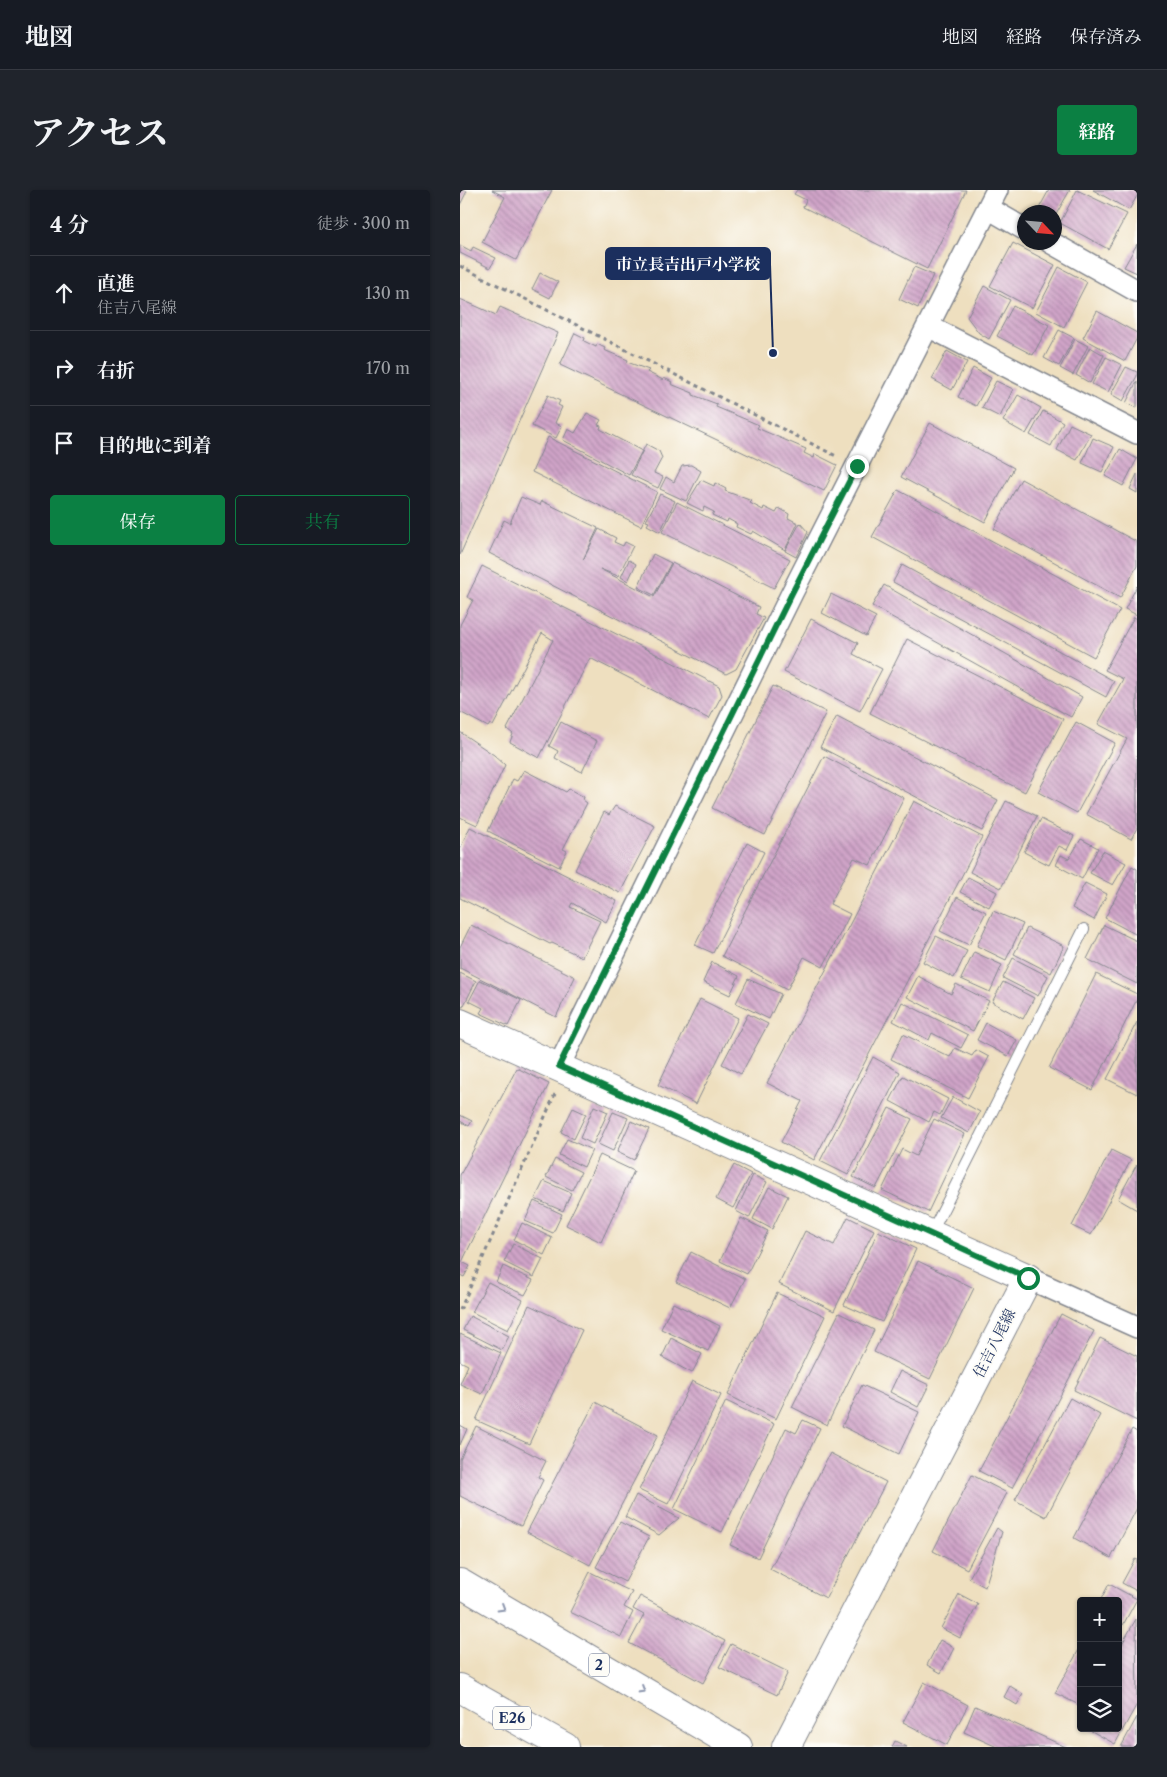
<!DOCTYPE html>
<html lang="ja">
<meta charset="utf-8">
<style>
body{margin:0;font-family:"Libre Caslon Text","Noto Serif JP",serif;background:#20242c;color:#f1f3f6}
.controls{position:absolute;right:15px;bottom:15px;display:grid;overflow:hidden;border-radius:5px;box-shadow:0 1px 4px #0004}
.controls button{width:45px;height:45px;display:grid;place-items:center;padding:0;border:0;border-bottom:1px solid #363941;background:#171b24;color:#f1f3f6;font:25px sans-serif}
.compass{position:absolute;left:557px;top:15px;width:45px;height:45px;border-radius:50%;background:#171b24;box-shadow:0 1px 4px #0004;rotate:116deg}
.stop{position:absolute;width:15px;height:15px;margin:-11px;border:4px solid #0b8043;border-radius:50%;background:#fff}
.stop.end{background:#0b8043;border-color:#fff;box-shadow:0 1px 5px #0008}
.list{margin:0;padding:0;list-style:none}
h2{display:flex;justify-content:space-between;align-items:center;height:65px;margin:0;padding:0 20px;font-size:21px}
h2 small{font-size:16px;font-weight:400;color:#9ea1a6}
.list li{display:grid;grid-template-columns:32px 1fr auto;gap:15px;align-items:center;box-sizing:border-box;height:75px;padding:0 20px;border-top:1px solid #363941}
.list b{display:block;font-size:19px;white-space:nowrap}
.list p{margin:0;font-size:16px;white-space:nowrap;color:#9ea1a6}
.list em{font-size:16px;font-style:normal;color:#9ea1a6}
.actions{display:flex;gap:10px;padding:15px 20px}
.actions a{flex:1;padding:11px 0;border:1px solid #0b8043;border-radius:5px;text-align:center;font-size:18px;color:#0b8043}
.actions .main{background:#0b8043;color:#fff}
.icon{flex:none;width:28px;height:28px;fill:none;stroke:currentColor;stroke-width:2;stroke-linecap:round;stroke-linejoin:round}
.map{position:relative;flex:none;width:677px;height:1557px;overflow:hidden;border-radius:5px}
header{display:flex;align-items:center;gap:30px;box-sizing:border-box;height:70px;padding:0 25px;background:#171b24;border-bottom:1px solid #363941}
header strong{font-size:24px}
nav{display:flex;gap:28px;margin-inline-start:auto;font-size:18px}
.intro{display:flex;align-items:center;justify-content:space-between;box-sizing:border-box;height:120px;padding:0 30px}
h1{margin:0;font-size:35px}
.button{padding:12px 22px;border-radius:5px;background:#0b8043;color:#fff;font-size:18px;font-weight:700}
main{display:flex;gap:30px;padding:0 30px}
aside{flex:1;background:#171b24;border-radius:5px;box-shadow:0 1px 4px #0004}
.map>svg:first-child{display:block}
.building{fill:url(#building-back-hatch)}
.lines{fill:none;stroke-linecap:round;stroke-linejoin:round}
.service-casing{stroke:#84878e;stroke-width:12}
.minor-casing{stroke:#84878e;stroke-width:24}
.secondary-casing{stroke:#84878e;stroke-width:30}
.primary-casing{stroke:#84878e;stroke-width:30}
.motorway-casing{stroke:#84878e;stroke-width:30}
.path{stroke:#84878e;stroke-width:3;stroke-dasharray:4 4;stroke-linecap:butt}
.service{stroke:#fff;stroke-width:10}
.minor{stroke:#fff;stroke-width:21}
.secondary{stroke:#fff;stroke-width:28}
.primary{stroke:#fff;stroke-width:28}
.motorway{stroke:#fff;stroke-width:28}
.oneway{stroke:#8d97ae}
.route{stroke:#0b8043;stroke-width:6}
.labels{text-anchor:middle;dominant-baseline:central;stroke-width:4;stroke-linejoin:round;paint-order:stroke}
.shield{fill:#fdfcf7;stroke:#5f6c8c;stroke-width:1}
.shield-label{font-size:14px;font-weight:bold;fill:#1b2f5e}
.street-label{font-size:15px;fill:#1b2f5e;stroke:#fdfcf7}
.leader{fill:none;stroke:#1b2f5e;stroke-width:2}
.callout-dot{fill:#1b2f5e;stroke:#fdfcf7;stroke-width:2}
.callout{fill:#1b2f5e;stroke:#1b2f5e;stroke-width:2}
.callout-label{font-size:16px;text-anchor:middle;font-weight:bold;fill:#fff}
</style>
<header>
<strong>地図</strong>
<nav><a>地図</a><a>経路</a><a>保存済み</a></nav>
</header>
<div class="intro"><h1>アクセス</h1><a class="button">経路</a></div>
<main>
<aside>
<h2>4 分<small>徒歩 · 300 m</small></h2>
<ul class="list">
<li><svg class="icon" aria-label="ahead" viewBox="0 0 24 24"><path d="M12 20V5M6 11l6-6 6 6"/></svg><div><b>直進</b><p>住吉八尾線</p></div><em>130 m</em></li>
<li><svg class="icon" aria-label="right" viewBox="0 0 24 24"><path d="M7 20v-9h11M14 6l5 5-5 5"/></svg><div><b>右折</b></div><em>170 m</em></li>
<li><svg class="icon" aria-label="arrive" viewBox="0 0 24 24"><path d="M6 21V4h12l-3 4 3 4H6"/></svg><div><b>目的地に到着</b></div></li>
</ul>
<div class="actions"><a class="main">保存</a><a>共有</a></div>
</aside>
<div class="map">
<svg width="677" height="1557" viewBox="0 0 677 1557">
<defs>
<pattern id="building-back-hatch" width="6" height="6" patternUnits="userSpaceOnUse" patternTransform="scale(1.25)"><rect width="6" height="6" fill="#d0a4c8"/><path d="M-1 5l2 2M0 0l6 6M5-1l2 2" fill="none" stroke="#a886a6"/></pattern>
</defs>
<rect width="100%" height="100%" fill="#fdfcf7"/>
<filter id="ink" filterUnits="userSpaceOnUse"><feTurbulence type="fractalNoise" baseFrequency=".02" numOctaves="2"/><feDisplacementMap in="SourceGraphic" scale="10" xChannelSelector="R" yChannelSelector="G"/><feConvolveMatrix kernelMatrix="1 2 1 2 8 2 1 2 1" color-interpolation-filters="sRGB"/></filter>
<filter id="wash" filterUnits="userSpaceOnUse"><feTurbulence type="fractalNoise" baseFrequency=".0096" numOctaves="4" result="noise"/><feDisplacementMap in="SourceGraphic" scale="20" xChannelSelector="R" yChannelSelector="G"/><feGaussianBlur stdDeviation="1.12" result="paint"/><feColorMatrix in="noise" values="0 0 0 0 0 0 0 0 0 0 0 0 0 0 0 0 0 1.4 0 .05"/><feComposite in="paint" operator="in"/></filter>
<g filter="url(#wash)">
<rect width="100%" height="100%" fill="#eedfbf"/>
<g id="blocks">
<path class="building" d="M0,0L7,1L0,15Z
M32,0H92L56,70L22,52L45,7Z
M337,0H506L467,79L343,17L346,10L334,4Z
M589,0H610L594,28V22H577Z
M617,0L667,24L648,59L600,33Z
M633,0H677V6L669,20Z
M553,53L595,75L572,118L530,96Z
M677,54V83L664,77Z
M0,55L11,61L13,57L36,68L30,78L0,63Z
M454,77L473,85L458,118L439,109Z
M599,77L627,92L604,137L576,122Z
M80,83L98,92L90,108L72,99Z
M524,96L550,110L529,149L519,143L507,127Z
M0,109L36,125L40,117L98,143L0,365Z
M553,116L589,135L573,165L537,146Z
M637,121L677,143V148L665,171L623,148Z
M599,140L614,148L599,176L584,168Z
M115,143L125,148L124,151L136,157L137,154L145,158L144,160L168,170L167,172L189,180L187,182L203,190L204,188L212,192L211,194L233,203V205L257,214L256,217L299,235L297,238L346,259L344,263L354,268L355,264L377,275L364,301L100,175Z
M615,149L628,156L613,185L600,178Z
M630,157L644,165L630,193L616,185Z
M487,161L507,172L492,200L472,189Z
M646,167L662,175L648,202L632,194Z
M666,177L677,182V186L663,211L651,204Z
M513,178L531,188L516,216L498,207Z
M536,191L553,199L540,227L522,218Z
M677,191V218L666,213Z
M88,205L100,211L98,215L102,217L95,233L102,236L96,248L72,236Z
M558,205L581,218L566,244L543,231Z
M583,221L603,232L591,256L570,245Z
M127,223L141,230L138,235L141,236L140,239L182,261L169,285L103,250L108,239L115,243Z
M470,233L554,278L525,332L441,287Z
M610,234L631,244L617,270L597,260Z
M88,247L197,302L181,336L72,282Z
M633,248L654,257L642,282L622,273Z
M186,254L199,261L202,268L194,283L203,287L198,298L171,285Z
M660,259L677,269L663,296L645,286Z
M231,275L241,281L226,311L200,299L206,287L214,292L222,276Z
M677,284V303L670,299Z
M561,289L677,352V376L660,408L534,339Z
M241,290L254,296L255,293L266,299L265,301L292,311L290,313L303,320L304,317L316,323L319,318L329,324L328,328L338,333L325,360L293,341L291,344L276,337L277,334L268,329L267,332L252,325L254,322L244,317L243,321L227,313Z
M438,300L660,420L634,467L412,347Z
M200,304L215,311L200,342L187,335L189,332L186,331Z
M61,307L80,315L82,311L138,338L123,370L139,339L156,348L154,352L163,356L165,352L173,356L158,386L140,379L194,407L212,373L299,417L296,424L304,428L276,479L266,484L29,363L44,330L50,333Z
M217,312L330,369L314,398L202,342Z
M340,333L348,342L336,367L325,361Z
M193,364L211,373L194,405L178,397Z
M169,370L176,374L168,391L161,387Z
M442,375L654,491L646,507L433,392Z
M22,376L259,496L262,505L249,529L130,468L79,568L50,552L53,544L47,539L93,450L82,443L33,536L30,534L28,537L0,522V435L13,410L7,407Z
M424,395L622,507L611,527L412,416Z
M677,396V425L665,419Z
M371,404L416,427L406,446L362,423Z
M674,427L677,429V638L671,649L626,624L667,549L638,534L663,489L645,480Z
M351,429L398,453L393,464L422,479L400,521L324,482Z
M447,449L603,529L565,602L410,523Z
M313,496L366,522L305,645L252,618Z
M377,526L538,610L522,641L360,557Z
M101,532L137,551L122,582L95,568L98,561L89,556Z
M616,532L655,553L617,623L578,602Z
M0,542L34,565L45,575L17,635L0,627Z
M364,566L444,608L410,675L394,668L370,714L390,724L363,777L344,767L327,800L262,766Z
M64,580L106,602L109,599L124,607L123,610L127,613L103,659L107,661L99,677L28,641L53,589L57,591Z
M454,611L522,647L354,970L321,952L342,911L307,893Z
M546,611L577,626L541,698L510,682Z
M155,616L195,636L160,703L115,680L144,622L149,625Z
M581,629L614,646L607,660L599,656L589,675L564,662Z
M10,637L157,711L146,732L112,713L110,717L140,731L122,767L92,753L90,754L0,708V659Z
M621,649L638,658L622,689L596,675L601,665L609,669Z
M287,653L304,662L253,763L235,755Z
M643,661L666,673L653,695L630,683Z
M672,676L677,679V745L645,728Z
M508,687L537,702L529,717L500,702Z
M625,693L647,704L634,730L612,718Z
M497,707L526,722L509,755L480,741Z
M533,721L563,734L546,770L517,756Z
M11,735L115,787L96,827L0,778V757Z
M644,735L677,751V794L627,769Z
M567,738L604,756L591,783L554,764Z
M476,746L507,761L494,788L463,772Z
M514,762L542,775L530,802L501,789Z
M553,768L588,786L578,806L543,788Z
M252,772L279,786L270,805L243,792Z
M0,783L16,791L3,817L0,816Z
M636,784L677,804V809L632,900L589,878Z
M458,786L491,804L496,794L529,811L513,841L447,807Z
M288,789L321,804L309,829L276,813Z
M20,790L61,810L48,836L20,823L23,818L9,811Z
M543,792L574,808L563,829L532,812Z
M240,809L278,828L236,914L198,895Z
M442,812L508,845L501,858L472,843L469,850L433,831Z
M288,824L308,834L281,884L262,874Z
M677,832V904L647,889Z
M526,833L557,850L548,866L517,850Z
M443,844L490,867L495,858L512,866L516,860L529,867L508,908L431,869Z
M413,867L440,882L388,985L360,971Z
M57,878L89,894L2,1072L10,1076L4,1087L0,1085V985Z
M443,886L488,909L480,925L474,922L469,932L430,911Z
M493,907L520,922L509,943L481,928Z
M134,916L148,922L133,954L120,948Z
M113,918L126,924L114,949L101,942Z
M429,918L452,929L416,998L393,987Z
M153,922L168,928L153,961L138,954Z
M0,925L12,931L9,936L0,931Z
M474,929L505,944L468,1022L422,1000L442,959L456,966Z
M171,931L189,939L174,970L157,962Z
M107,949L132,960L124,977L99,965Z
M651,960L671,970L631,1045L612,1036Z
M140,965L174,981L141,1052L106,1035Z
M95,969L121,982L112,1000L86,987Z
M677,974V1020L658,1009Z
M274,975L291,984L273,1018L256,1009Z
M293,985L307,992L289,1028L276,1021Z
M84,991L111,1003L103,1021L75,1009Z
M309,997L328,1006L312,1039L293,1029Z
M74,1011L102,1024L93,1043L65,1031Z
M388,1027L414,1040L374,1121L319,1094L345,1041L374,1055Z
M281,1028L308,1041L287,1084L260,1071Z
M62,1033L92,1048L84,1065L54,1050Z
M418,1041L456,1059L422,1132L384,1115Z
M53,1054L83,1069L74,1087L44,1072Z
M231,1062L285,1089L270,1118L216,1092Z
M458,1071L514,1098L470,1189L414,1162Z
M43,1076L73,1090L65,1105L36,1092Z
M28,1092L63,1110L48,1140L12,1122Z
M317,1103L365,1126L316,1229L268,1205Z
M213,1113L260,1136L248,1161L201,1139Z
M69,1115L122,1140L69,1254L16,1230Z
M379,1123L414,1140L367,1235L332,1217Z
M601,1124L634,1141L552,1298L519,1281Z
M10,1126L49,1146L42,1160L3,1140Z
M0,1144L41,1163L22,1204L0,1194L8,1175L0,1171Z
M211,1148L242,1164L232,1183L202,1167Z
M640,1148L677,1166V1231L614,1200Z
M440,1181L469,1195L458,1217L430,1202Z
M232,1191L261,1205L208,1314L179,1300Z
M402,1195L459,1222L439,1264L382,1236Z
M610,1208L640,1225L586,1327L555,1310Z
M266,1211L314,1234L262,1342L214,1319Z
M135,1212L198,1245L130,1375L67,1342Z
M343,1230L360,1238L298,1368L270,1355L326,1238L336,1243Z
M0,1235L7,1239L0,1255Z
M16,1236L86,1271L78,1287L83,1290L61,1336L0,1306V1269Z
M672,1239L677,1242V1318L651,1368L614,1348Z
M370,1263L426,1292L366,1408L310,1379Z
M512,1285L547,1303L507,1379L473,1361Z
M176,1305L219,1328L199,1345L165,1327Z
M160,1332L189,1347L165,1392L136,1377Z
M537,1338L542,1342L525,1397L509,1388Z
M675,1369L677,1370V1401L662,1393Z
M130,1382L172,1402L164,1417L173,1422L161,1447L110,1422Z
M649,1394L677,1409L663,1435L658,1432V1411H640Z
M499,1404L518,1414L500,1448L481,1438Z
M180,1406L265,1451L243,1493L169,1453L184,1425L173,1419Z
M676,1429L677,1514L655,1554L626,1538H658V1461Z
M480,1450L494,1458L481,1483L467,1475Z
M271,1454L328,1482L317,1505L259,1477Z
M621,1456V1516L595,1503Z
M464,1492L508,1515L487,1555L443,1532Z
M550,1496L563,1504L557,1515L544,1507Z
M515,1516L606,1557H537L504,1542Z
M677,1527V1557H661Z
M435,1551L447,1557H432Z"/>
</g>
</g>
<g filter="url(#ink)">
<use href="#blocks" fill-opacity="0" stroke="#84878e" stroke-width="1"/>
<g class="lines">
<defs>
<path id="service" d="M471,1044L624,739"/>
<path id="minor" d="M528,18L564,39
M590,52L677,101
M468,136L677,243
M99,876L332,403L537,0
M568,1088L677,1137"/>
<path id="secondary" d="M0,833L568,1088L326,1557"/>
<path id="primary" d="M0,1393L278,1557"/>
<path id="motorway" d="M0,1498L105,1557"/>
</defs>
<use href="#service" class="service-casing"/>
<use href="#minor" class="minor-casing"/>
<use href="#secondary" class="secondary-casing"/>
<use href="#primary" class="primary-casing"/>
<use href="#motorway" class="motorway-casing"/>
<path class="path" d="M0,76L376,266
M0,1120L95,904"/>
<use href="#service" class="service"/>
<use href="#minor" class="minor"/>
<use href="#secondary" class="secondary"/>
<use href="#primary" class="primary"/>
<use href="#motorway" class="motorway"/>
</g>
<defs><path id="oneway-chevron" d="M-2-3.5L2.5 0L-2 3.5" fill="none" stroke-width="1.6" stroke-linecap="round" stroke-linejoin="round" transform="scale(1.25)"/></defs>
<g class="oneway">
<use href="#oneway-chevron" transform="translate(42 1418) rotate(31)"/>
<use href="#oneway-chevron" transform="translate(182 1500) rotate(31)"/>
</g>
</g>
<g class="lines" filter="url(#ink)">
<path class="route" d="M397,276L332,403L99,876L568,1088"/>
</g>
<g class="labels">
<g class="shield">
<rect x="129" y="1463.5" width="20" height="23" rx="4"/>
<rect x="33" y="1516.5" width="38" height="23" rx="4"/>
</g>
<g class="shield-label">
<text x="139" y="1475">2</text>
<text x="52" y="1528">E26</text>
</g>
<g class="street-label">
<text transform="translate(534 1153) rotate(-63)">住吉八尾線</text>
</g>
</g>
<path class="leader" d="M313 163L310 74"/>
<circle class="callout-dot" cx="313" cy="163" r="5"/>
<rect class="callout" x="146" y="58" width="164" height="31" rx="5"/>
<g class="callout-label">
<text x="228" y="80">市立長吉出戸小学校</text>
</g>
</svg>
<div class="controls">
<button>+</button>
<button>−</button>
<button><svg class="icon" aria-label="layers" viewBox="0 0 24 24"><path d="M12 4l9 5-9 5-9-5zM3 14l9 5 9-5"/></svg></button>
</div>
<svg class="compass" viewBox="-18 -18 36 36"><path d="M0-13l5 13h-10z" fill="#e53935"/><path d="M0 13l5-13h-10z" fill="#9ea1a6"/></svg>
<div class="stop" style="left:568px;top:1088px"></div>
<div class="stop end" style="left:397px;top:276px"></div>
</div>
</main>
